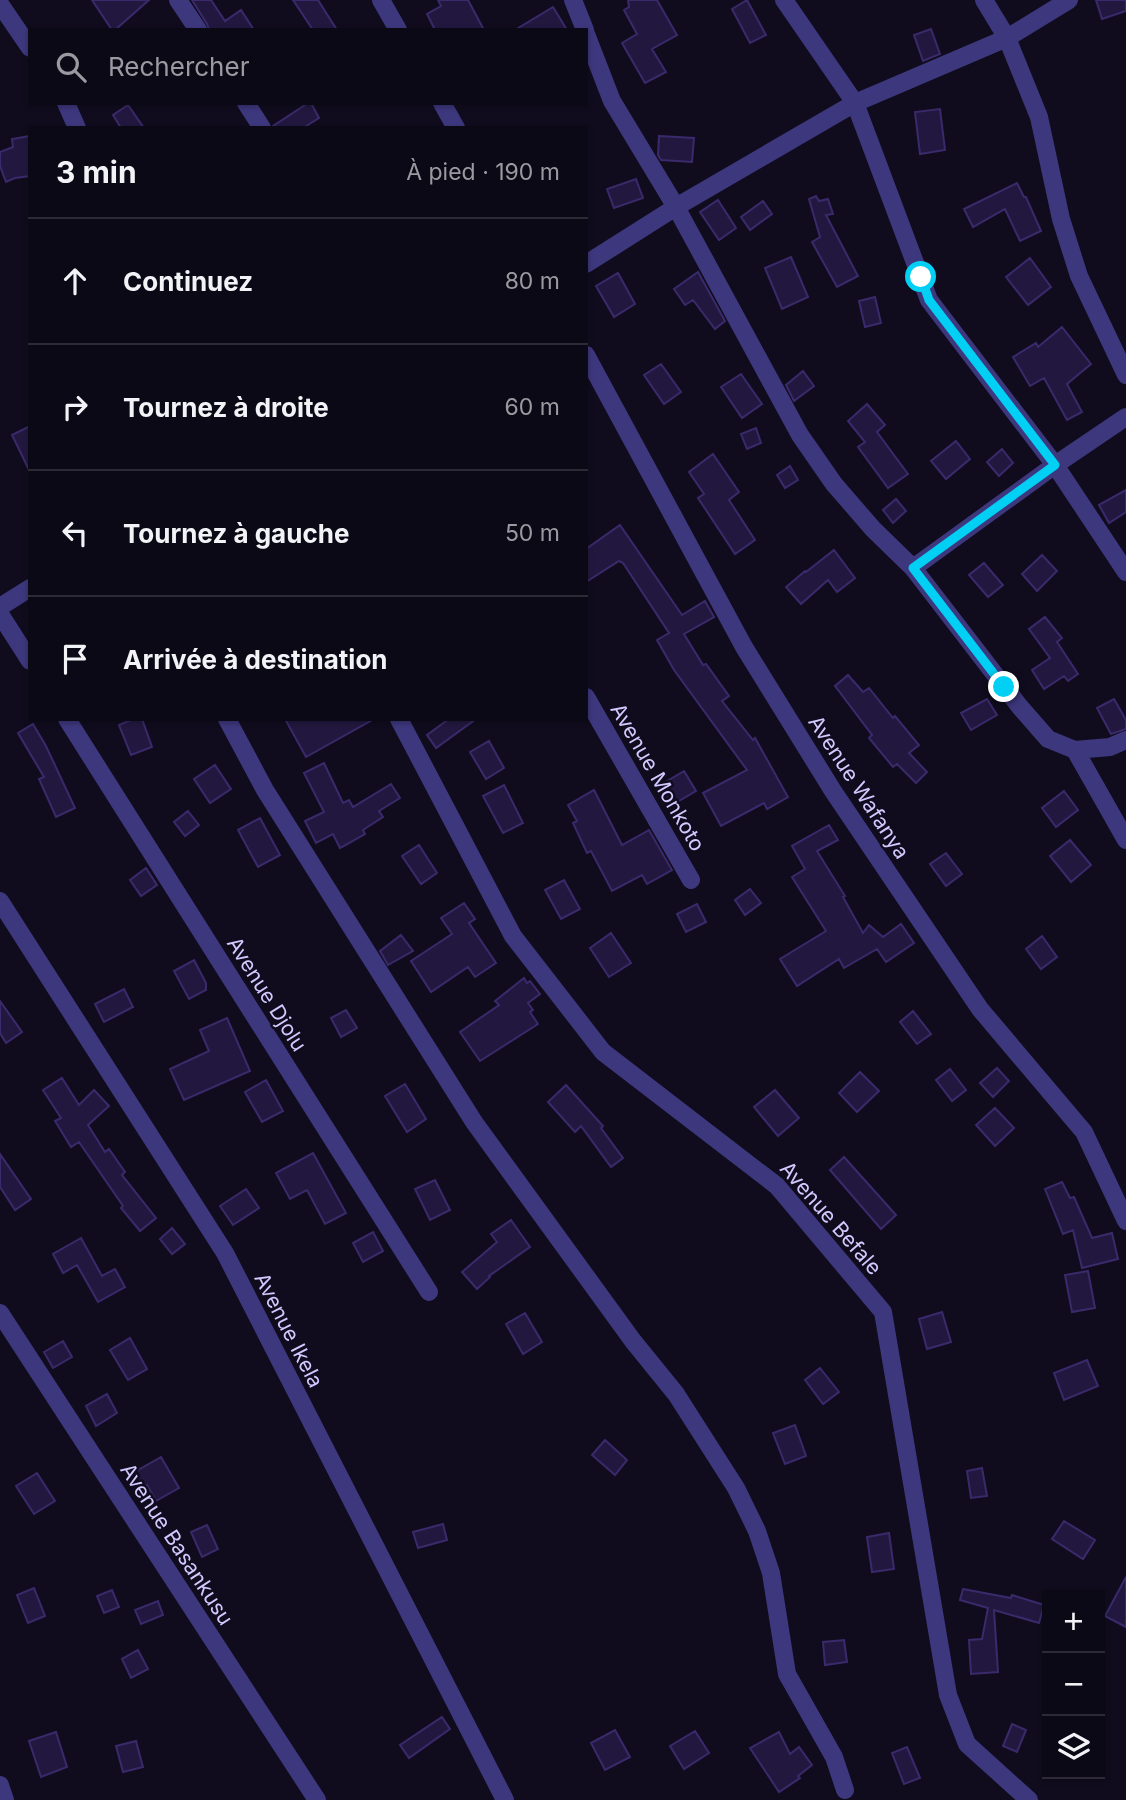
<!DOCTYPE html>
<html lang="fr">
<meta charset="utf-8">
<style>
body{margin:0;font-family:Inter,sans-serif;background:#1a1723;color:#f1f3f6}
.controls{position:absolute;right:21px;bottom:21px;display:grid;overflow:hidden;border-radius:0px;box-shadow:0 2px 5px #0004}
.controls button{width:63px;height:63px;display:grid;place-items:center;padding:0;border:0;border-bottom:2px solid #2c2a35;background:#0c0916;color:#f1f3f6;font:35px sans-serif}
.stop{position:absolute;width:21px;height:21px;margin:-16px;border:5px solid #01cff3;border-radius:50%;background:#fff}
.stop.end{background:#01cff3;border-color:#fff;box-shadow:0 2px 7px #0008}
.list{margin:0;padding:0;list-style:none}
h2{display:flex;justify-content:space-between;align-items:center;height:91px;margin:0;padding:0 28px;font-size:30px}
h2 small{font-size:23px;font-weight:400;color:#9a9aa1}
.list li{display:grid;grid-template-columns:46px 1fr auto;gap:21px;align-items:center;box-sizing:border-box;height:126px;padding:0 28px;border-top:2px solid #2c2a35}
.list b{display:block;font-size:26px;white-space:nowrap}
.list em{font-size:23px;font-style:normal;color:#9a9aa1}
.icon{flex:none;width:38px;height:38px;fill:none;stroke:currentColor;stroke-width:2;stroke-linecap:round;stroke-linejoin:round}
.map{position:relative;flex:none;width:1126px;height:1800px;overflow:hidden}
.search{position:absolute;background:#0c0916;box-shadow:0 2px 5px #0004;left:28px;top:28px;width:560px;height:77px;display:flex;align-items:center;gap:18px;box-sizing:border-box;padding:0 24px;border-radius:0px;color:#9a9aa1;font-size:26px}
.panel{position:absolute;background:#0c0916;box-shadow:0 2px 5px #0004;left:28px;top:126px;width:560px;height:595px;border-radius:0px}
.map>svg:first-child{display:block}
.building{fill:#22183f;stroke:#3a2a6b;stroke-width:2}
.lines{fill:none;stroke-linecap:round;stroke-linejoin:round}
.minor{stroke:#3d377d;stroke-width:18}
.route{stroke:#01cff3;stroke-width:9}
.labels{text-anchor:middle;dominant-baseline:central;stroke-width:5;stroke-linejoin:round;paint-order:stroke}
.street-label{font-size:21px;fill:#d2c9ff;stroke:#100c1e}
</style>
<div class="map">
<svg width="1126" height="1800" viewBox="0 0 1126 1800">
<rect width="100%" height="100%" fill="#100c1e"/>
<path class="building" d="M92,0H149L115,30H112Z
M192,0H211L225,21L241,10L254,30H209L207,24Z
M293,0H318L337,30H313Z
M438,0H468L484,30H435L427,14L441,6Z
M628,0H657L677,35L652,49L666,72L645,83L622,43L637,34L624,10L629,7Z
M747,0L766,35L750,43L732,9Z
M1096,0H1126V11L1102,19Z
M553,7L567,30H515Z
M931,29L940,54L923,61L914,35Z
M308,103H311L319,118L303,128H273V126Z
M128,105L144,128H121L113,115Z
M940,109L945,150L920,154L915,112Z
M30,136V176L15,178L6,182L0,166V152L13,147L12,139Z
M659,136L694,138L692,162L661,160L658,155Z
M636,179L643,198L614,208L607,189Z
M1017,183L1024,197H1026L1041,231L1020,241L1005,209L973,227L964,209Z
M816,196L819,201L828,199L833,214L826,215L858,276L837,287L812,242L820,237L809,199Z
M718,200L736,228L719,240L700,212Z
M763,201L772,214L750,230L741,217Z
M791,257L808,297L782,309L765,268Z
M1030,258L1051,287L1028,305L1006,277Z
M698,272L725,321L715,329L693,300L685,305L674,289Z
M618,273L635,304L614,317L596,286Z
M875,297L881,323L865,327L859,301Z
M1062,327L1091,364L1067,384L1082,412L1067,420L1044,378L1030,386L1013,357L1036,343L1038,347Z
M661,364L681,392L664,404L644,375Z
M803,371L814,386L794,401L786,385Z
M741,374L762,404L742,418L721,387Z
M867,404L885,425L877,432L908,474L888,488L858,447L865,442L848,421Z
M30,426V472L12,435Z
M756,428L761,443L747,449L741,434Z
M956,441L970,459L946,479L931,461Z
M1002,449L1013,463L999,476L987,462Z
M713,454L739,492L729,500L755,540L735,554L698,498L704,494L689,472Z
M790,466L798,480L785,488L777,475Z
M1126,490V512L1109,523L1099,505Z
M896,499L906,511L893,523L883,510Z
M620,525L682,615L705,601L714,617L684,634L703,665L706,664L729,696L722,701L753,740L755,738L788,797L767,809L764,803L721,826L703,793L747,770L674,670L657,640L669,633L623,563L619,561L586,582V549Z
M834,550L855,578L837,592L828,580L801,604L786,587L805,571L806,572Z
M1042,555L1057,571L1037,591L1022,574Z
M984,563L1003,585L988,597L969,575Z
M1045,617L1062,638L1057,642L1078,674L1068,681L1064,676L1044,689L1032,670L1050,658L1029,629Z
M848,675L863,692L869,688L893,718L895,716L919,745L909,753L927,772L916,783L897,764L893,767L869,738L872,735L835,686Z
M987,699L997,715L971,730L961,713Z
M1114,699L1126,720V729L1111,734L1097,708Z
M133,719H142L152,747L131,755L119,725Z
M285,719H374L306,757Z
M449,719H476L436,748L427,735Z
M33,724L46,746L75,808L56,817L39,779L44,777L18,733Z
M489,741L504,768L486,779L470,752Z
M324,763L343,803L349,800L353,807L391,784L400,798L379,811L383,817L363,830L365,834L340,848L333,834L316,843L305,821L324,812L304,773Z
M215,765L231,789L210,803L194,779Z
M684,771L696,791L669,807L657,787Z
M504,785L523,823L503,833L483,796Z
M594,790L622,845L649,830L672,870L647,884L642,875L612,891L591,851L587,853L573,823L577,821L568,805Z
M1064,791L1078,810L1056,827L1042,808Z
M188,811L199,825L185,836L174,822Z
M260,818L280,855L258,867L238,830Z
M829,825L838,840L817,851L845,896L843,897L863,933L869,925L883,937L901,924L914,943L886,962L877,949L844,968L839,959L797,986L780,959L826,931L792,877L805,869L792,846Z
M1070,840L1091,865L1071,882L1050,856Z
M419,845L437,873L421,884L402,856Z
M946,853L962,874L946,886L930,864Z
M146,868L157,885L141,896L130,880Z
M564,880L580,909L561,919L545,890Z
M750,889L761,903L745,915L735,900Z
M464,903L475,919L469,923L496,963L475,977L468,967L431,992L411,961L452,934L441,918Z
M697,904L706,922L686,932L677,914Z
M611,933L631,963L609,977L590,948Z
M401,935L413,951L388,965L380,951Z
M1042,936L1057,957L1041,969L1026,949Z
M194,960L206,983V990L189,999L174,971Z
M524,978L527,983L530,981L540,994L528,1003L533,1010L530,1012L538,1024L480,1061L460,1032L499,1005L495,1001Z
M124,989L133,1007L104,1022L95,1004Z
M0,1001L22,1032L6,1043L0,1033Z
M346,1010L357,1028L341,1037L331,1018Z
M913,1011L931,1034L917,1044L900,1022Z
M227,1018L250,1071L184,1100L170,1069L209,1051L200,1030Z
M997,1068L1009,1081L993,1097L980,1083Z
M950,1069L966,1090L952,1101L936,1080Z
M860,1072L879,1091L857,1112L839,1093Z
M62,1078L79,1105L94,1090L109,1106L88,1125L105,1152L109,1149L125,1172L122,1175L156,1218L140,1231L121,1208L123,1206L79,1142L71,1147L55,1121L61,1118L43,1090Z
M266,1080L283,1111L262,1122L245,1092Z
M405,1084L426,1119L407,1132L385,1096Z
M566,1085L603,1126L601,1128L623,1158L611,1167L581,1126L575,1132L548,1102Z
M775,1090L799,1118L778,1136L754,1107Z
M995,1108L1014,1128L995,1146L976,1125Z
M313,1153L346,1213L325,1224L307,1190L290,1199L276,1173Z
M0,1154L31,1199L15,1210L0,1187Z
M844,1157L896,1215L881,1229L830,1170Z
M435,1180L450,1210L430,1220L415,1189Z
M1062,1182L1070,1198L1074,1197L1092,1238L1112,1233L1118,1259L1082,1268L1073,1230L1063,1234L1045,1189Z
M246,1189L259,1208L233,1225L220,1206Z
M511,1220L530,1247L489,1276L490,1277L477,1289L462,1272L497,1242L491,1234Z
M172,1228L185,1244L172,1254L160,1239Z
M373,1232L383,1251L363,1262L353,1243Z
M81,1238L102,1276L115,1269L125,1287L98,1302L77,1265L63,1273L53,1254Z
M1088,1271L1095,1308L1072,1312L1065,1275Z
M942,1312L951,1342L927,1349L919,1319Z
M525,1313L542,1342L523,1354L506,1324Z
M130,1338L147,1369L128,1380L110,1350Z
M63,1341L72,1357L53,1368L44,1352Z
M1087,1360L1098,1386L1064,1400L1054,1373Z
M820,1368L839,1392L823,1404L805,1380Z
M107,1394L117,1413L96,1426L86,1406Z
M795,1425L806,1456L785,1464L773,1433Z
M605,1440L627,1460L615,1475L592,1455Z
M161,1457L179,1488L156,1501L147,1485L141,1488L133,1473Z
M982,1468L987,1496L971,1498L967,1471Z
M37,1473L55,1501L34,1514L16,1486Z
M1064,1521L1095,1540L1083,1559L1052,1539Z
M443,1524L447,1540L418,1548L413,1532Z
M207,1525L218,1549L202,1557L191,1532Z
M889,1533L894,1569L872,1572L867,1537Z
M1126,1577V1627L1105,1616Z
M34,1588L45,1616L28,1623L17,1595Z
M963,1589L1011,1598L1012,1595L1044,1605L1039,1623L994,1610L998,1672L971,1674L969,1640L982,1639L988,1608L960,1600Z
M112,1590L119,1607L104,1613L97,1596Z
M158,1601L163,1615L141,1624L135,1610Z
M844,1640L847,1662L825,1665L823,1642Z
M138,1650L148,1669L131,1678L122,1659Z
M442,1717L450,1729L409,1758L400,1745Z
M1012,1724L1026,1730L1017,1752L1003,1746Z
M615,1730L630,1757L605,1770L591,1743Z
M695,1731L709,1753L684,1769L670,1746Z
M56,1732L67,1767L41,1777L29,1741Z
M779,1732L790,1754L799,1747L812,1765L798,1776L800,1778L779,1792L750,1748Z
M136,1741L143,1767L123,1772L116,1746Z
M907,1747L920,1778L904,1784L892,1753Z"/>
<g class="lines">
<path class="minor" d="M178,0L198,30
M381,0L398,30
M573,0L585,30
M784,0L855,103L929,300L1055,465L1126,572
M984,0L1007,38L1039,117L1061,219L1079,276L1126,375
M0,4L30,48
M586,34L612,101L676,207L800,435L834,484L873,529L913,568L1020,707L1048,739L1075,750L1110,747L1126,740
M66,103L77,128
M246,103L262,128
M442,103L456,128
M586,264L676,207L855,103L1007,38L1069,0
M586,355L744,647L833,791L980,1009L1084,1132L1126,1221
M913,568L1055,465L1126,417
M0,607L30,588
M0,614L30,661
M586,697L691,880
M67,719L429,1292
M227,719L265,790L474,1122L633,1341L676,1394L736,1488L757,1531L771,1573L787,1674L834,1757L845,1790
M399,719L513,936L603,1052L777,1186L883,1312L948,1695L967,1744L1029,1800
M1075,750L1126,840
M0,901L225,1253L505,1800
M0,1313L317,1800
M0,1785L5,1800"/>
</g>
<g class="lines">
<path class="route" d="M921,277L929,300L1055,465L913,568L1004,687"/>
</g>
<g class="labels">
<g class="street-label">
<text transform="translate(658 777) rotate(60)">Avenue Monkoto</text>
<text transform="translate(859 787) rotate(57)">Avenue Wafanya</text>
<text transform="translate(267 994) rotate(58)">Avenue Djolu</text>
<text transform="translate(831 1218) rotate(49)">Avenue Befale</text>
<text transform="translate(289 1330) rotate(63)">Avenue Ikela</text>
<text transform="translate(177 1544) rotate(57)">Avenue Basankusu</text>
</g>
</g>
</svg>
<div class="controls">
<button>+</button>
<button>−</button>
<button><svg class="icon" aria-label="layers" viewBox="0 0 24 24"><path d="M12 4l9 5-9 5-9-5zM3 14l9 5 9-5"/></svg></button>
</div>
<div class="stop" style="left:921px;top:277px"></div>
<div class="stop end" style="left:1004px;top:687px"></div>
<div class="search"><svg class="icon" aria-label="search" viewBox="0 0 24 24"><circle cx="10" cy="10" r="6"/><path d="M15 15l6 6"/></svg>Rechercher</div>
<section class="panel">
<h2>3 min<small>À pied · 190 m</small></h2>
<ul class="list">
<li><svg class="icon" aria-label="ahead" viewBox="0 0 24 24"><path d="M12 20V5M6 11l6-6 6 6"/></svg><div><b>Continuez</b></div><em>80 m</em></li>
<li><svg class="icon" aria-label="right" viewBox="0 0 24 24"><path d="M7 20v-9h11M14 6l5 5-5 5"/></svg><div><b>Tournez à droite</b></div><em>60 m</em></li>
<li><svg class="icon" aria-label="left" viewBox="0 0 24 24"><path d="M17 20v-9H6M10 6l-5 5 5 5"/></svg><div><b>Tournez à gauche</b></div><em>50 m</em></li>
<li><svg class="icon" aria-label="arrive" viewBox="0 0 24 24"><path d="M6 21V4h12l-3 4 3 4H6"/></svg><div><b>Arrivée à destination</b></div></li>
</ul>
</section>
</div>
